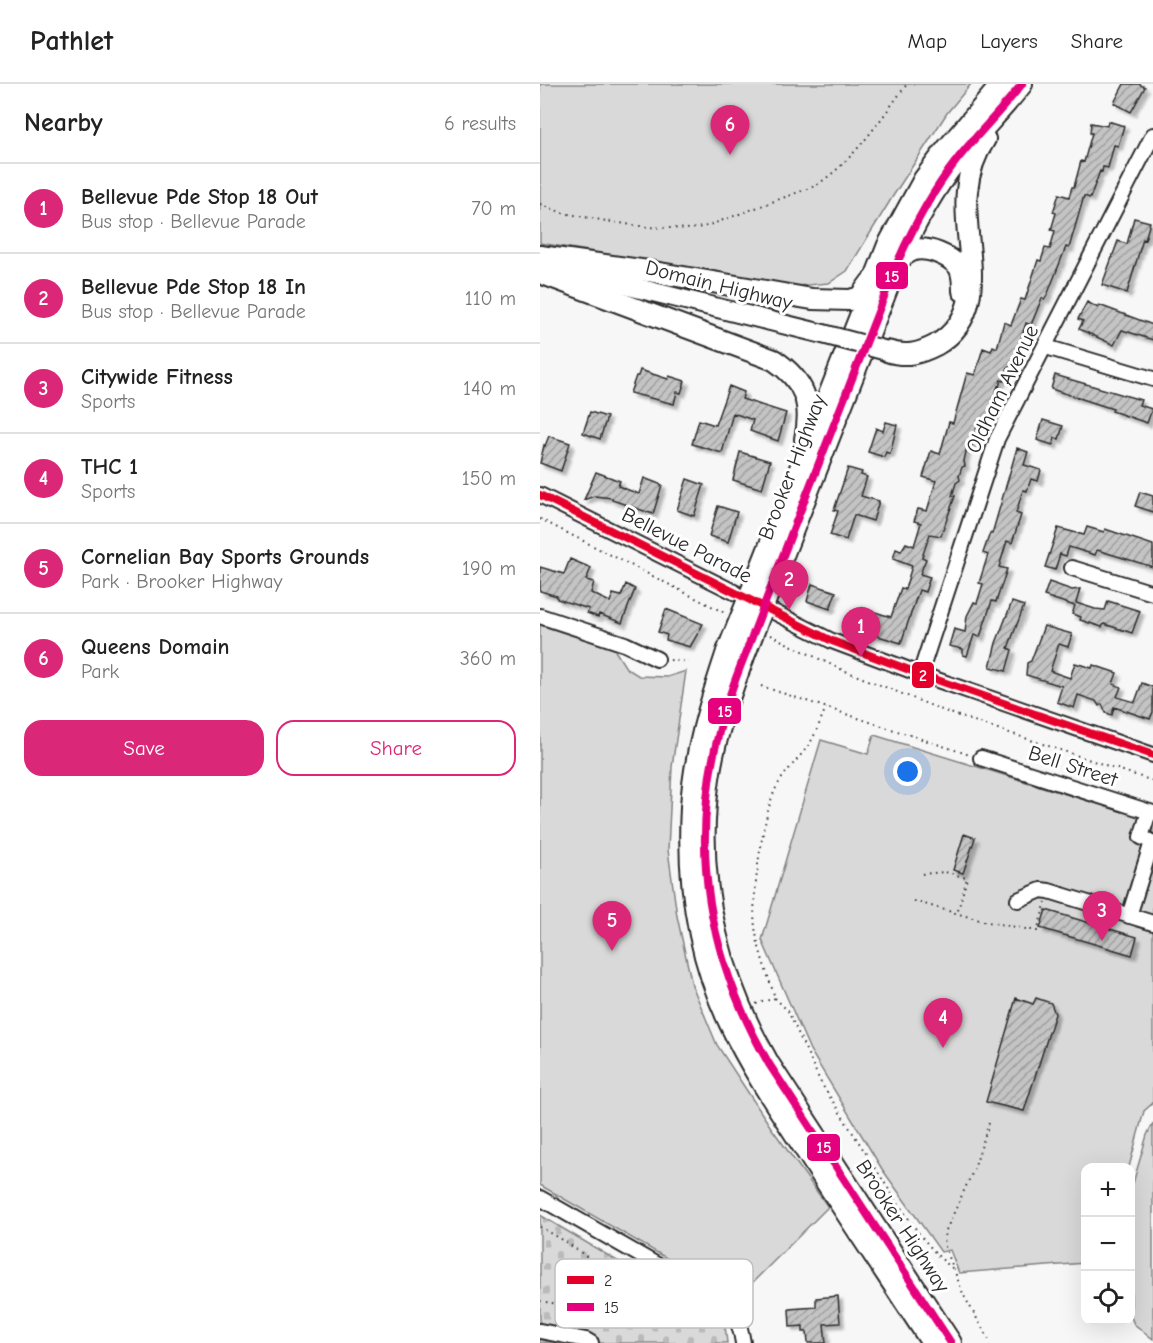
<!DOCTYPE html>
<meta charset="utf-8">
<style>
body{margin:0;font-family:"Comic Neue",sans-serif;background:#f2f2f2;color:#222}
.controls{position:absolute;right:18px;bottom:18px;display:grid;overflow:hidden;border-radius:12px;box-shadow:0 6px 24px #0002}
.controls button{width:54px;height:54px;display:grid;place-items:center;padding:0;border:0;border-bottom:2px solid #e0e0e0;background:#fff;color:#222;font:30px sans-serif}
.you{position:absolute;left:368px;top:688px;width:21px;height:21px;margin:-15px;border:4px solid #fff;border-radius:50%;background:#1a73e8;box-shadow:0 0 0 9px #1a73e833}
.badge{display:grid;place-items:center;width:39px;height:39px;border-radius:50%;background:#db2777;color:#fff;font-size:20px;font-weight:700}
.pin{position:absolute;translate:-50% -50px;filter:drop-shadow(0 2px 3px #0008)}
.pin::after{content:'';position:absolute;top:32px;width:21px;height:18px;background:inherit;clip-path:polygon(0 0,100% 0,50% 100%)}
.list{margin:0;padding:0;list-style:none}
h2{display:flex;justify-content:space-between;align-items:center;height:78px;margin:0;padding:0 24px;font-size:26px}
h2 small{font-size:20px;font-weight:400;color:#767676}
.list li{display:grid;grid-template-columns:39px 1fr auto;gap:18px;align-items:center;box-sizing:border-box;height:90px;padding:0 24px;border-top:2px solid #e0e0e0}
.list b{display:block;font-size:22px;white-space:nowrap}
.list p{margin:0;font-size:20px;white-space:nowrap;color:#767676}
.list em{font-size:20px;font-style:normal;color:#767676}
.actions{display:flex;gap:12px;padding:18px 24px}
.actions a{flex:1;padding:14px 0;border:2px solid #db2777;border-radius:18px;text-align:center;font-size:21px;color:#db2777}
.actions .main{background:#db2777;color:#fff}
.icon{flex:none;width:33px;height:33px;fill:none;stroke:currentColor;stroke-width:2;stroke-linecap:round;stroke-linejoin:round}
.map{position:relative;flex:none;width:613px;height:1259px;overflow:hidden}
header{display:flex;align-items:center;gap:36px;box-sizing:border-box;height:84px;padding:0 30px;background:#fff;border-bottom:2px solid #e0e0e0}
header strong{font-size:28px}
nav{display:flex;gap:33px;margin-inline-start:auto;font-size:21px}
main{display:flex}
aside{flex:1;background:#fff}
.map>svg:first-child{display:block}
.cemetery{fill:url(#cemetery-stones);stroke:#828282;stroke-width:1.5}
.park{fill:#d9d9d9;stroke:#828282;stroke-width:1.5}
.building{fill:url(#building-hatch);stroke:#2b2b2b;stroke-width:1.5;filter:url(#shadow)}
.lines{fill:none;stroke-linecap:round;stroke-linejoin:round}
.minor-casing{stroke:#2b2b2b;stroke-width:18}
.major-casing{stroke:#2b2b2b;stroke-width:22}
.highway-casing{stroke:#2b2b2b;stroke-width:24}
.path{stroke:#2b2b2b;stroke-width:2;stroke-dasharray:1.5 4.5;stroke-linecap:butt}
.minor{stroke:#fff;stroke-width:14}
.major{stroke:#fff;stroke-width:18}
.highway{stroke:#fff;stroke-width:20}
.major-bridge-casing{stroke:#2b2b2b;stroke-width:22;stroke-linecap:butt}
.highway-bridge-casing{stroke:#2b2b2b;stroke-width:24;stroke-linecap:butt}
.major-bridge{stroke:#fff;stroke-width:18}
.highway-bridge{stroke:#fff;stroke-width:20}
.bus-1-casing{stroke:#fff;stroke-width:12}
.bus-2-casing{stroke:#fff;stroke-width:12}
.bus-1{stroke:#e4002b;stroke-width:8}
.bus-2{stroke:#e5007d;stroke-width:8}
.labels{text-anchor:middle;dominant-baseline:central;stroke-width:6;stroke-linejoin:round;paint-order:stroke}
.street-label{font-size:21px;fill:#2b2b2b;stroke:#fff}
.key{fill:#fff;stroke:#bfbfbf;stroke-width:1.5}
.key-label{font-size:16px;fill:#2b2b2b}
.line-badge{stroke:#fff;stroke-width:2}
.badge-label{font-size:16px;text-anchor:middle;font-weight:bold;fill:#fff}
</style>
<header>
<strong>Pathlet</strong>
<nav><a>Map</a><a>Layers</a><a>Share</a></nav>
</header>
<main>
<aside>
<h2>Nearby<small>6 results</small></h2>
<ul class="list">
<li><span class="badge">1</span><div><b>Bellevue Pde Stop 18 Out</b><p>Bus stop · Bellevue Parade</p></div><em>70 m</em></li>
<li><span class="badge">2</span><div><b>Bellevue Pde Stop 18 In</b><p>Bus stop · Bellevue Parade</p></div><em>110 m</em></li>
<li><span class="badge">3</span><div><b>Citywide Fitness</b><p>Sports</p></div><em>140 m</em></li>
<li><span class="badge">4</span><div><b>THC 1</b><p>Sports</p></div><em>150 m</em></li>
<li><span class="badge">5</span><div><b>Cornelian Bay Sports Grounds</b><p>Park · Brooker Highway</p></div><em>190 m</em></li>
<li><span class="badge">6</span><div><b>Queens Domain</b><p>Park</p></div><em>360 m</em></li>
</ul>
<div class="actions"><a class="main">Save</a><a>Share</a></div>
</aside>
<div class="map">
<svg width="613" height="1259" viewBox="0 0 613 1259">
<defs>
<pattern id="cemetery-stones" width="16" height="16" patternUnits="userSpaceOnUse" patternTransform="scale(1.5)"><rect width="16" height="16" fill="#d9d9d9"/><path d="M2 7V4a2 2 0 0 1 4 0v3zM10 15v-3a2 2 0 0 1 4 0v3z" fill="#bababa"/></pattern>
<pattern id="building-hatch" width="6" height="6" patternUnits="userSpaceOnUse" patternTransform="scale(1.5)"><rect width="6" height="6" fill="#c4c4c4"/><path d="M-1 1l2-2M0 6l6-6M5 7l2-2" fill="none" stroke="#9f9f9f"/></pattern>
<filter id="shadow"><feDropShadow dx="4" dy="4" stdDeviation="1.5" flood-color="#0004"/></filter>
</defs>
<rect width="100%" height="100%" fill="#f7f7f7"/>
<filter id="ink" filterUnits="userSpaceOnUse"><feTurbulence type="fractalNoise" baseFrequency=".0167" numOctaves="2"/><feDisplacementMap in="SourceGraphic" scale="12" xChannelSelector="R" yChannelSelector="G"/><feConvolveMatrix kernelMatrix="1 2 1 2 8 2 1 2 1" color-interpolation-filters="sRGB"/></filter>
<g filter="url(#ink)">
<path class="cemetery" d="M0,1131L185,1241L187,1259H0Z"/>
<path class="park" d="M0,0H431L407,29L353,112L307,187L289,199L257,202L0,159Z
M0,541L74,565L86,584L99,592L127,593L146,587L132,683L128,766L137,832L152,901L177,961L230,1042L288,1123L195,1216L175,1202L0,1101Z
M334,651L613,737V1019L604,1027L589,1083L546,1084L545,1179L419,1189L410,1166L401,1168L342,1085L270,966L222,856L281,656L328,670Z
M613,1039V1255L594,1240L591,1233V1106L607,1051Z"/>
<path class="building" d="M584,0H599L605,3L591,28L574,19Z
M568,37L584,42L578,62L574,61L568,84L563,83L562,88L560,87L550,114L544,112L529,164L526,163L508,209L505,215L502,214L491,241L486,239L472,284L468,283L464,297L461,296L459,303L458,302L445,340L438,339L431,364L427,363L424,377L425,382L422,383L419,392L420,396L416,399L412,412H415L401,452L390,450L382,473L386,475L380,490L390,493L385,508L379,506L361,559L325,548L326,546L315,542L322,524L351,533L361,504L365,505L372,482L353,475L356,465L361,467L366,459L374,462L381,439L374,437L378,425L387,427L396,397L383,393L391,367L400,370L409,338L413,339L427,289L435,291L443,264L451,267L453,262L457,264L464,238L471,241L481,215L485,216L498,176L501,177L505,164L510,165L515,147L511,146L516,129L513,128L519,110L529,113L532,103H534L541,77L544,78L552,49H550L551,39L567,42Z
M594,134L610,138L605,156L603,155L587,209L562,201L578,157L587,160Z
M547,218L558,224L559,221L613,241V256L582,246L574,261L539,245L543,237L538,235Z
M100,286L128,295L129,292L145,297L141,309L137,308L134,320L90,309L96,292H98Z
M515,291L601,316L599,321L612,325L607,339L572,327L573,325L511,305Z
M189,302L204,308L202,315L246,329L238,357L210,347L213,336L193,329L182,369L152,360L159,336L175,341Z
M50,328L67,333L60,355L43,349Z
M503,336L523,342L519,355L515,354L513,361L497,356Z
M346,338L357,341L350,370L346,368L344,373L328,368L336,344L343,347Z
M9,352L30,359L21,387L0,379L4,361L5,362Z
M477,364L488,368L484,381L501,386L498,397L491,395L487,407L483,406L476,429L481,431L472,459L467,457L459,483L467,485L456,518L452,517L440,553L434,551L427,572L423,571V565L409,562L414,545L425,548L427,532L434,518L437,519L443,500L439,499L448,471L443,469L450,449L452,450Z
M200,368L230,377L222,405L193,396Z
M308,384L322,388L321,391L327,393L321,412L339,417L333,437L314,431L306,456L290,451L298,427L294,426Z
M56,388L80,397L78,402L99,410L104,394L122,401L113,430L72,416V414L54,412L44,416Z
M147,395L164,401L154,432L137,426Z
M600,408L613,412V428L595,422Z
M178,422L197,428L188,458L169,452Z
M547,443L564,448L565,445L613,461V483L557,466L555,471L529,463L526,472L520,470L515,486L505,483L518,444L544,451Z
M30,475L51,484L46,496L54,498L51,509L70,518L73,510L81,512L86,500L95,505L82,539L59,530L58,533L47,529L49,525L17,515V512L0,507V483L24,490Z
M509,498L532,506L540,505L536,519L555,525L565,526L568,517L600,527L592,549L564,540L562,543L540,536L541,533L532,530L535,522L504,512Z
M272,500L296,508L290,525L267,517Z
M472,518L484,522L468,564L472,566L466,587L450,583L456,559Z
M126,525L163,540L150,563L126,556L127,551L118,548Z
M504,542L532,550L528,563L519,560L510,587L530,594L535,579L552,584L553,581L577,589L573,600L581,603L577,613L595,618L602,599L613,603V628L610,635L574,623L572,631L566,629L562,620L559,622L556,617L538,611L534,624L517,618L522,602L486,591L487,579L491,577Z
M424,750L435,754L423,789L413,786Z
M506,826L597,853L592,871L500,844Z
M476,914L493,920L496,914L511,919L515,930L484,1027L446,1018Z
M298,1212L300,1239L284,1240L286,1259H268L267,1248H263V1242L250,1243L249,1225L276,1223V1214Z"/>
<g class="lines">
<defs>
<path id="minor" d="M506,263L613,295
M0,411L292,557L380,590L613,671
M532,484L613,509
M0,532L85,560L117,575
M380,590L457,355L613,51
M441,674L613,729
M478,816L501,806L509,807L613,839
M589,832L612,758L601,753L609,728
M0,1114L180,1217C196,1228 200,1240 203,1259
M0,1247L46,1256L51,1259"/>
<path id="major" d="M0,180L283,250"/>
<path id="highway" d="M0,172L108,187L272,215L310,216L320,213L331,198
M358,177C362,173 368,168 374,166C389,163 410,172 419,183C423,190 423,199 423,207
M0,189L234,276C264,296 273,319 265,355
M347,267C365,273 379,270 396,261C454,227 421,158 427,107C429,88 435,70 445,55
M220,486L348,161L384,95L406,66L462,0
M235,492L358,177C374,141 392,108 416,77C437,50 461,27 482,0
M187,568C170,619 154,669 151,723C147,797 158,873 190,940C214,991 247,1037 277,1084C315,1143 354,1201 392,1259
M203,575C189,613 175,652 169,694C154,796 178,891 229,980L411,1259"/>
</defs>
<use href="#minor" class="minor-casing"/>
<use href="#major" class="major-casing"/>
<use href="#highway" class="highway-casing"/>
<path class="path" d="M0,120L23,129L72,138L107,143L150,145L167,142L275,102C314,77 340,36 367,0
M0,435L187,530
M230,551L298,584L407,628L613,697
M130,576L148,578
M221,602L430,671
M382,790L405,788L427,794L417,830
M374,817L443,837L497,847L506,818
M235,914L248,927L281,999L353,1112L380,1151L399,1173L413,1185
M216,920L235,914C228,891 218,866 215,843C211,814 223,732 235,706C243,689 257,677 268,662C276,651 280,636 286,624
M449,1039L434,1085L406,1146L404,1160L424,1212L451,1259
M0,1143L23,1156L70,1189L71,1231
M0,1217L31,1222L54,1230"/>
<use href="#minor" class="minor"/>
<use href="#major" class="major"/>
<use href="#highway" class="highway"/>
<defs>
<path id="major-bridge" d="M283,250L347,267"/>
<path id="highway-bridge" d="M187,568L220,486
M203,575L235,492"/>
</defs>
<use href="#major-bridge" class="major-bridge-casing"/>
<use href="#highway-bridge" class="highway-bridge-casing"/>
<use href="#major-bridge" class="major-bridge"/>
<use href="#highway-bridge" class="highway-bridge"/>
<defs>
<path id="bus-1" d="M0,411L292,557L380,590L613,671"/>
<path id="bus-2" d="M411,1259L229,980C168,873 148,764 180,644C187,614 199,586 210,558C224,521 238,484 252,448C288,358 322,267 358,177C374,141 392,108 416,77C437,50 461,27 482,0"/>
</defs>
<use href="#bus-1" class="bus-1-casing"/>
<use href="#bus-2" class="bus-2-casing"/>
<use href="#bus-1" class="bus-1"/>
<use href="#bus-2" class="bus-2"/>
</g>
</g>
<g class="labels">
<g class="street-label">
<text transform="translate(179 201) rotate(14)">Domain Highway</text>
<text transform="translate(462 305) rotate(-64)">Oldham Avenue</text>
<text transform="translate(252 383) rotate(-69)">Brooker Highway</text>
<text transform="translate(147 461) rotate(27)">Bellevue Parade</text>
<text transform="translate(533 682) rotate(18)">Bell Street</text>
<text transform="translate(363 1142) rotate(57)">Brooker Highway</text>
</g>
</g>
<rect x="15" y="1175" width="198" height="69" rx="9" class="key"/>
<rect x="27" y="1192" width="27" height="8" fill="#e4002b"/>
<rect x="27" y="1219" width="27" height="8" fill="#e5007d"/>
<g class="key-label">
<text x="64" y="1202">2</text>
<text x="64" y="1229">15</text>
</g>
<g class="line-badge">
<rect x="335" y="177" width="34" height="29" rx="6" fill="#e5007d"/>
<rect x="371" y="577" width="24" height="28" rx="6" fill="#e4002b"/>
<rect x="167" y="613" width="35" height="28" rx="6" fill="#e5007d"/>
<rect x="266" y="1049" width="35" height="29" rx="6" fill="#e5007d"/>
</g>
<g class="badge-label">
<text x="352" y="198">15</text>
<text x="383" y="597">2</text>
<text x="185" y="633">15</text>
<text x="284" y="1069">15</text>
</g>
</svg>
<div class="controls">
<button>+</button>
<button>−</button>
<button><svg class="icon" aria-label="locate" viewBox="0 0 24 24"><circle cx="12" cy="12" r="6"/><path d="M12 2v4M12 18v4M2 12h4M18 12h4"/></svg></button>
</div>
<div class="you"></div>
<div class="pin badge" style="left:321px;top:573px">1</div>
<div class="pin badge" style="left:249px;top:526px">2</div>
<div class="pin badge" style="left:562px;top:857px">3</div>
<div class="pin badge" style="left:403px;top:964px">4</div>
<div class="pin badge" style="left:72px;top:867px">5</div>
<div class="pin badge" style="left:190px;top:71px">6</div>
</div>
</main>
